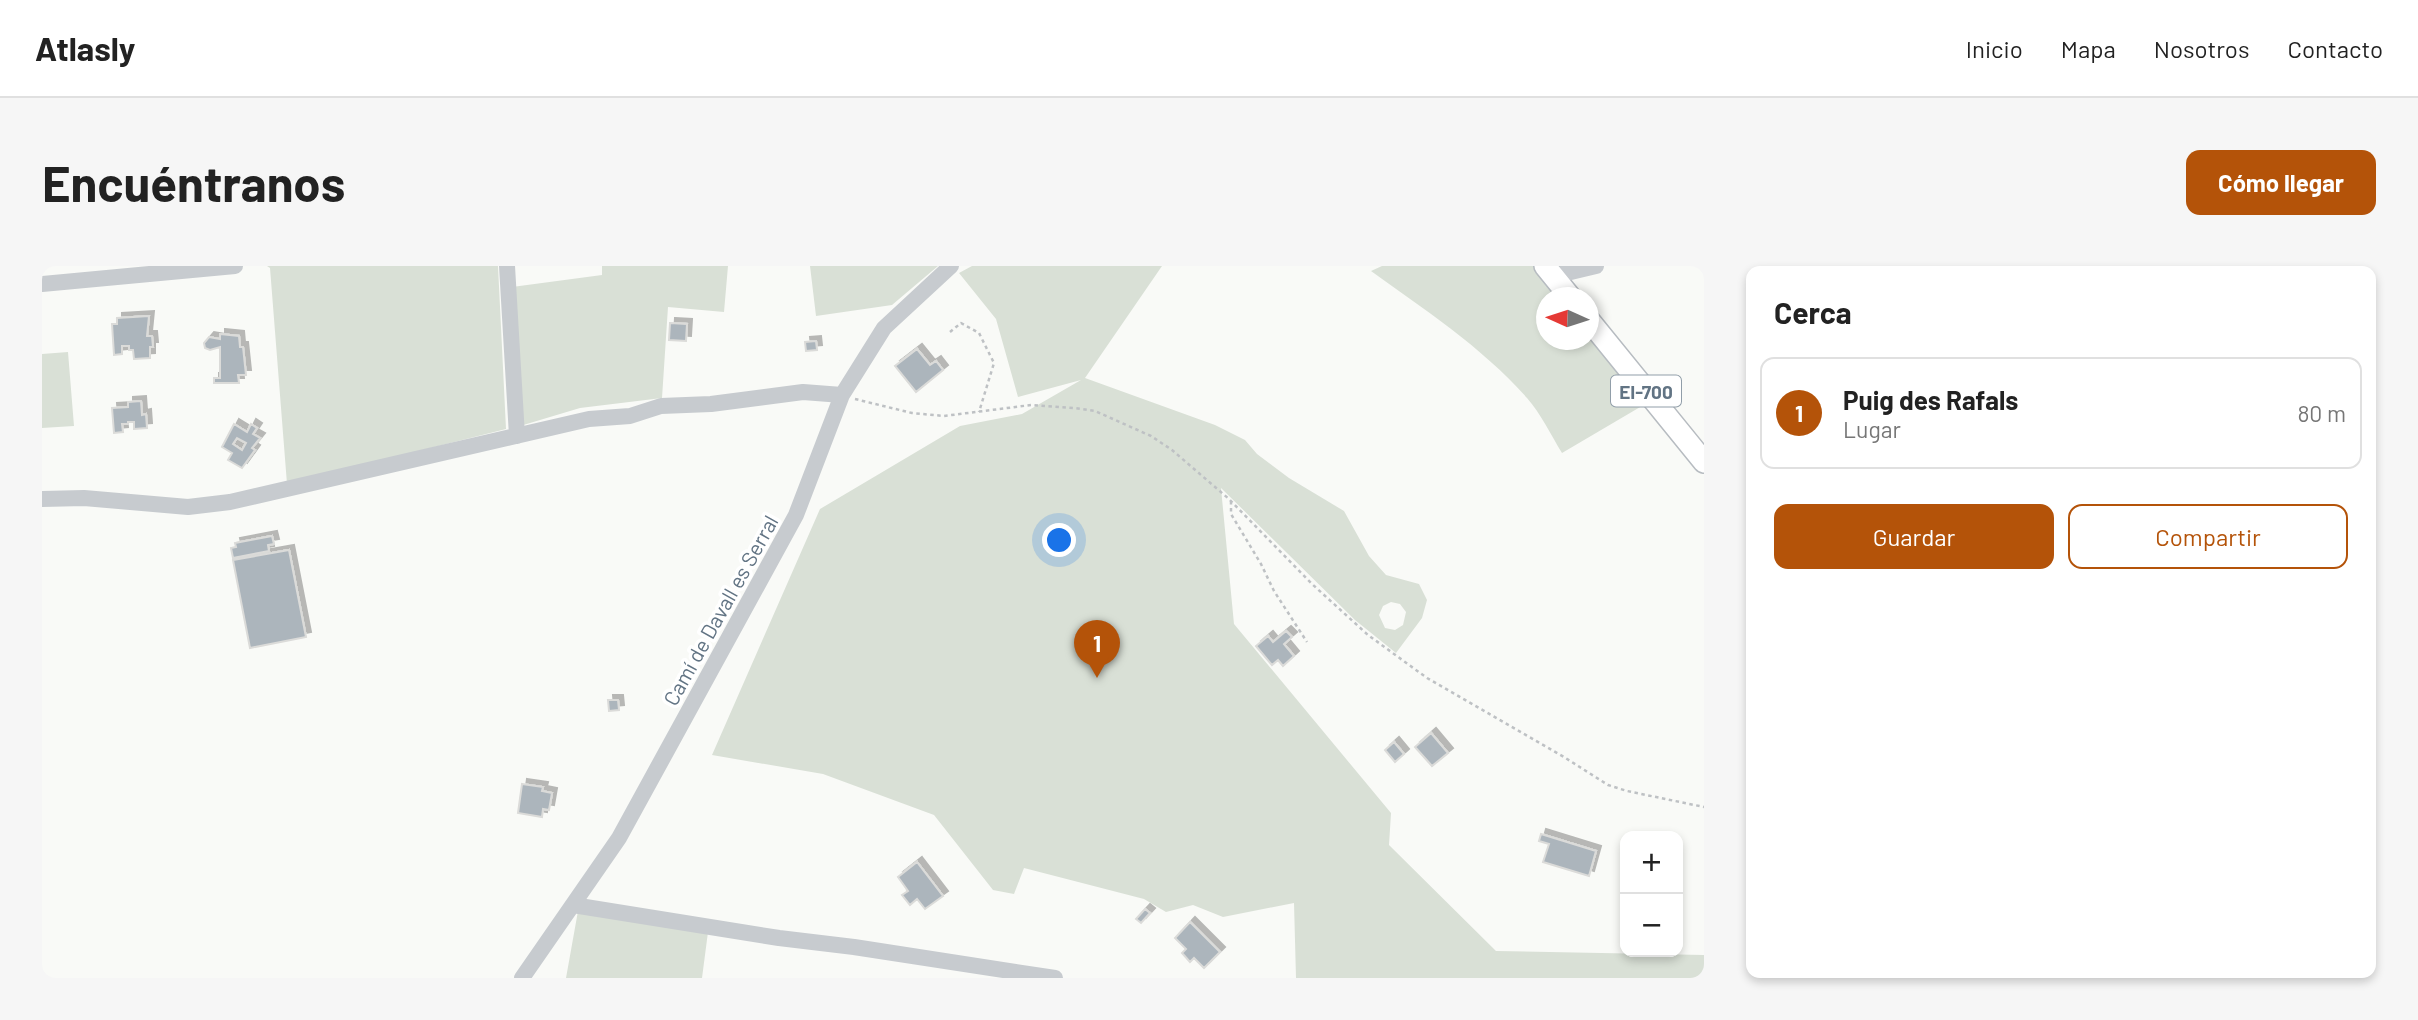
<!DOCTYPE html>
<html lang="es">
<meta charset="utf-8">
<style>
body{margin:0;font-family:Barlow,sans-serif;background:#f6f6f6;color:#222}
.controls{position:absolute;right:21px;bottom:21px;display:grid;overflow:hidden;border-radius:14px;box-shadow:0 4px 10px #0003}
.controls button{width:63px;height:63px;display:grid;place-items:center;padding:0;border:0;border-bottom:2px solid #e0e0e0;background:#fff;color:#222;font:35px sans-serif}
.compass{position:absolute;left:1494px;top:21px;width:63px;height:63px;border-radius:50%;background:#fff;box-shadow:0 4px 10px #0003;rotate:273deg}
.you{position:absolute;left:1018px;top:275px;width:24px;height:24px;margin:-18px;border:5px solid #fff;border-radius:50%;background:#1a73e8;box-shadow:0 0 0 10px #1a73e833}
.badge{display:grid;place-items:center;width:46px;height:46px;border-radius:50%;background:#b45309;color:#fff;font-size:23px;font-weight:700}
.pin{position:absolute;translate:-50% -58px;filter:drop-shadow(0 2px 4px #0008)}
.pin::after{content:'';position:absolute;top:37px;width:24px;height:21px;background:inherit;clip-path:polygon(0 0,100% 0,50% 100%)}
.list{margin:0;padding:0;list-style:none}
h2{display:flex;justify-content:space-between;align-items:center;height:91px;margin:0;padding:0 28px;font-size:30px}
h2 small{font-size:23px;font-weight:400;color:#767676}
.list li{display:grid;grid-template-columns:46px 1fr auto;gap:21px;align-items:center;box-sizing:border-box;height:112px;margin:0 14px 14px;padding:0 14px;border:2px solid #e0e0e0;border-radius:14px}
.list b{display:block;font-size:26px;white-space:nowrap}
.list p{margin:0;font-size:23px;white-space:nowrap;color:#767676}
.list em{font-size:23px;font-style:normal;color:#767676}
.actions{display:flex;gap:14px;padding:21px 28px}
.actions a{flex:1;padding:16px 0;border:2px solid #b45309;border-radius:14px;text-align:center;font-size:24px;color:#b45309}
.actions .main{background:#b45309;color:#fff}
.map{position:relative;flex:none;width:1662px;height:712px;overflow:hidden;border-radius:14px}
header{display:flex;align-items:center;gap:42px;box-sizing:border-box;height:98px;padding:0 35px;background:#fff;border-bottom:2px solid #e0e0e0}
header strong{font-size:33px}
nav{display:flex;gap:38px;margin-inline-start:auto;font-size:24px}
.intro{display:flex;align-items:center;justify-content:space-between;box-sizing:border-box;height:168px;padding:0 42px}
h1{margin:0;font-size:49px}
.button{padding:18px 32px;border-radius:14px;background:#b45309;color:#fff;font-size:24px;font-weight:700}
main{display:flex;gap:42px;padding:0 42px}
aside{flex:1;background:#fff;border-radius:14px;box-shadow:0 4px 10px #0003}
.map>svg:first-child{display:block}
.green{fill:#d9e0d6;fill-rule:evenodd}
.building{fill:#acb5bc;stroke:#dbdbd9;stroke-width:2;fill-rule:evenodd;filter:url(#shadow)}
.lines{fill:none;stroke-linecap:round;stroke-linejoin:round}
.major-casing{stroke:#b7bcc1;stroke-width:24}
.path{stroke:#bec1c4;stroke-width:2.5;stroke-dasharray:3.5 3.5;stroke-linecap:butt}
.minor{stroke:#c7cbcf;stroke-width:16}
.major{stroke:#fff;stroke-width:21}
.labels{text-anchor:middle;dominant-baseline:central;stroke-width:7;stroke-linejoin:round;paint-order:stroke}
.shield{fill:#fff;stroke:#919ea9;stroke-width:2}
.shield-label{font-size:19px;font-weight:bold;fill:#627484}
.street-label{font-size:21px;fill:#627484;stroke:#fff}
</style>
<header>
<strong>Atlasly</strong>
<nav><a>Inicio</a><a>Mapa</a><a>Nosotros</a><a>Contacto</a></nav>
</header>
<div class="intro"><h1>Encuéntranos</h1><a class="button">Cómo llegar</a></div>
<main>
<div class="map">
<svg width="1662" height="712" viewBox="0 0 1662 712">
<defs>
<filter id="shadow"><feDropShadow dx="5" dy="-5" stdDeviation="0" flood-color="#0004"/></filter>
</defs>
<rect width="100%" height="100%" fill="#f9faf7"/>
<path class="green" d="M225,0H456L464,163L245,218L228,2Z
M560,0H686L682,46L626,41L620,132L538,142L478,160L470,21L560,9Z
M768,0H896L850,39L774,50Z
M930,0H1120L1043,112L1173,159L1203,174L1215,188L1247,212L1302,245L1327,290L1344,309L1377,318L1385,334L1380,352L1354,387L1313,354L1179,222L1192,358L1349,547L1347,579L1454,685L1662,689V712H1254L1252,637L1181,651L1151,639L1124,646L1102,633L982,602L972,628L951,624L892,549L781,508L670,489L778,243L918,160L980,148L1039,114L976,131L954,53L917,7ZM1349,336L1358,338L1364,346L1361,359L1353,364L1343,362L1337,349L1341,340Z
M1340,0H1492L1518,31L1504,32V74H1546L1547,66L1605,137L1520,187C1509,169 1499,148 1485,132C1440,81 1383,44 1329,5Z
M26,86L32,160L0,162V88Z
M536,645L666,666L660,712H524Z"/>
<path class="building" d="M107,50L105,70H110L111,81H108V92L92,93L91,84H87V80H80V88L72,89L70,58H75V52Z
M628,57L645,58L644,75L627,74Z
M178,68L197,70L198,81H201L204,109H196L197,117H172V112H178V81L168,84L163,82L162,77L167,71L178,73Z
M774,75L775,84L764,85L763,76Z
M875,83L888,99L894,95L901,104L874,126L853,100Z
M99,135L100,149L104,148L105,162L92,163V156H86V158H80L81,166L72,167L70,142L86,141V136Z
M192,158L205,166L209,158L215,162L211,168L218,172L210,182L213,184L200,202L186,194L190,187L180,181ZM195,172L204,177L200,184L191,178Z
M230,270L232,278L226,279L227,285L191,292L189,282L194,281L193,277Z
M247,284L264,371L208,382L191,294Z
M1244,365L1250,371L1242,378L1252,390L1241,400L1236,394L1230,399L1214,380L1226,370L1231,376Z
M566,434H576L577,444L567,445Z
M1389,467L1406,487L1390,500L1373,481Z
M1352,476L1362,488L1353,496L1343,484Z
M480,518L501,521L500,525L510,527L507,544L501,543L500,551L476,547Z
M1499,568L1554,585L1547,610L1501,596L1507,578L1497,575Z
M875,596L901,630L883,643L875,633L868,639L860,629L866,625L856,611Z
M1103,643L1108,647L1099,657L1094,653Z
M1148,656L1178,686L1162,702L1152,692L1148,696L1140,687L1144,683L1133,672Z"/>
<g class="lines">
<defs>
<path id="major" d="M1503,0L1529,32
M1546,53L1662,196"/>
</defs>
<use href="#major" class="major-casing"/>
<path class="path" d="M908,66L919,57L937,67L952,97L937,146
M813,133L870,147L902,150L989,139L1032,142L1053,145L1109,170L1130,184L1187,233L1270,318L1326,369L1385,412L1522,491L1566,519L1585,525L1662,541
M1189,235V248L1219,298L1232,325L1265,376"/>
<path class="minor" d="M465,0L475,170
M1512,10L1554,0
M0,18L193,0
M0,233L42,232L146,241L188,236L547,153L588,150L619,140L669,138L761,126L800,129
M531,639L737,672L812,681L1013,712
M480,712L577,572L754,249L800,129L842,62L909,0"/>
<use href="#major" class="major"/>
</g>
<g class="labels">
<rect class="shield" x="1569" y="109.5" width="70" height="31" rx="5"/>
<g class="shield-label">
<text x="1604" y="125">EI-700</text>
</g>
<g class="street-label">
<text transform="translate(678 344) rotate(-61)">Camí de Davall es Serral</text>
</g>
</g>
</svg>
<div class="controls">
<button>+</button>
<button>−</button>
</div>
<svg class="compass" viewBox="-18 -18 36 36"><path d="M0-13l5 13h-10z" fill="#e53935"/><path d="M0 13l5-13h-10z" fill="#767676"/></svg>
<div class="you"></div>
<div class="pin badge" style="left:1055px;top:412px">1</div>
</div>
<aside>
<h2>Cerca<small></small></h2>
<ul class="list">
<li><span class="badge">1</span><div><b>Puig des Rafals</b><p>Lugar</p></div><em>80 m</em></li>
</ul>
<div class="actions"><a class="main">Guardar</a><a>Compartir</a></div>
</aside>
</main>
